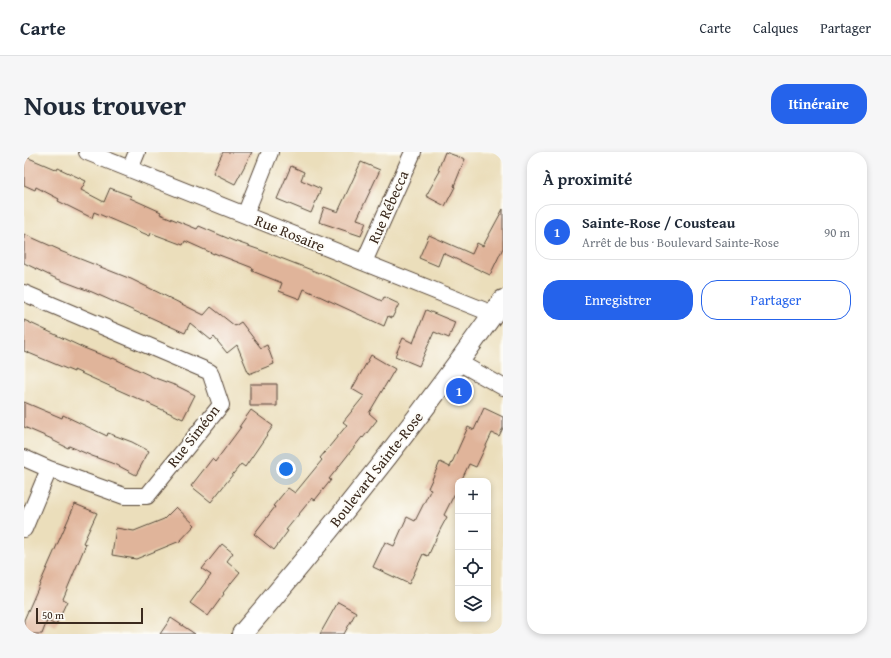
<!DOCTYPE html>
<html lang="fr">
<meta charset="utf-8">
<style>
body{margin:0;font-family:"Gentium Book Plus",serif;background:#f6f6f7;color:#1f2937}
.controls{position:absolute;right:12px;bottom:12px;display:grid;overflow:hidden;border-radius:8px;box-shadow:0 2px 6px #0003}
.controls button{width:36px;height:36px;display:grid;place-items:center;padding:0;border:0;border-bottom:1px solid #e0e1e3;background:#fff;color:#1f2937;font:20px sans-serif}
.scale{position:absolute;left:12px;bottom:10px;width:107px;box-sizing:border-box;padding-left:4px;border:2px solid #3b2a1e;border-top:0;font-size:11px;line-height:14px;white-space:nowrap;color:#3b2a1e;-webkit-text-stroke:3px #fdfcf7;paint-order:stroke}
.you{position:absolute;left:262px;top:317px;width:14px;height:14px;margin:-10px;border:3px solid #fff;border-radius:50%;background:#1a73e8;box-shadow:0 0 0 6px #1a73e833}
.badge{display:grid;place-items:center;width:26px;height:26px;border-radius:50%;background:#2563eb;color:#fff;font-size:13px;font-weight:700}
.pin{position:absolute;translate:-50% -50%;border:2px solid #fff;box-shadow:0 1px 4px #0006}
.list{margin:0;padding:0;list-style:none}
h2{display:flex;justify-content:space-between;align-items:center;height:52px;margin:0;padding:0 16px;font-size:17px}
h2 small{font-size:13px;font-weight:400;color:#747a83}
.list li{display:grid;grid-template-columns:26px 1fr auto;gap:12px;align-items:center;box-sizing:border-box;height:56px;margin:0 8px 8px;padding:0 8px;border:1px solid #e0e1e3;border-radius:16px}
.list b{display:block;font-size:15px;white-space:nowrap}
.list p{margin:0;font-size:13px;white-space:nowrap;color:#747a83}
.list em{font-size:13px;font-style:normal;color:#747a83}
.actions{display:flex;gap:8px;padding:12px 16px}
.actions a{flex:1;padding:9px 0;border:1px solid #2563eb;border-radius:16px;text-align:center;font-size:14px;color:#2563eb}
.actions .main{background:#2563eb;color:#fff}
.icon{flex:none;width:22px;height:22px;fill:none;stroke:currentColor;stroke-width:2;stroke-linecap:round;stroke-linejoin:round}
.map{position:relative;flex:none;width:479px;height:482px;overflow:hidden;border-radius:16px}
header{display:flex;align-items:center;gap:24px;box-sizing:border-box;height:56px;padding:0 20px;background:#fff;border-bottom:1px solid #e0e1e3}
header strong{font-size:19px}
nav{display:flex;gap:22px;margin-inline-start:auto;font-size:14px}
.intro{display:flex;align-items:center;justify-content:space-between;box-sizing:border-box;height:96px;padding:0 24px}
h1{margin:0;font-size:28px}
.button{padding:10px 18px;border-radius:16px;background:#2563eb;color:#fff;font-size:14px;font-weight:700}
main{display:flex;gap:24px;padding:0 24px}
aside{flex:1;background:#fff;border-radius:16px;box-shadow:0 2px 6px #0003}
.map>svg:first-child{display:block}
.building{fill:#e0b49a}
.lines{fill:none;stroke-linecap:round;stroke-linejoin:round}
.minor-casing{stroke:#554536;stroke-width:18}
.tertiary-casing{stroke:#554536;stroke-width:22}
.minor{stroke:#fff;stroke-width:16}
.tertiary{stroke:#fff;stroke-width:20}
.labels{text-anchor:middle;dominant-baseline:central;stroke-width:4;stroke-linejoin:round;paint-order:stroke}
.street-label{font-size:15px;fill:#3b2a1e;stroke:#fdfcf7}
</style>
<header>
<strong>Carte</strong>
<nav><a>Carte</a><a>Calques</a><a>Partager</a></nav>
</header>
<div class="intro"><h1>Nous trouver</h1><a class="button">Itinéraire</a></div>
<main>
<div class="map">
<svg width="479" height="482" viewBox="0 0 479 482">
<rect width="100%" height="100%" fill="#fdfcf7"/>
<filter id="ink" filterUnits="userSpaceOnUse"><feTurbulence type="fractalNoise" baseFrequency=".025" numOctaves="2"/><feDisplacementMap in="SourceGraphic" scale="8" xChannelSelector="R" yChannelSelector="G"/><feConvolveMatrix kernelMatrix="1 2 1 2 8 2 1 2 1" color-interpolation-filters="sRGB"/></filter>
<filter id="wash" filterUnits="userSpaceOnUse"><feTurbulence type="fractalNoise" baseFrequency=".012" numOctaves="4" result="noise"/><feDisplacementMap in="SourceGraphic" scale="16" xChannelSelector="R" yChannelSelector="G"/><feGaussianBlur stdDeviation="0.9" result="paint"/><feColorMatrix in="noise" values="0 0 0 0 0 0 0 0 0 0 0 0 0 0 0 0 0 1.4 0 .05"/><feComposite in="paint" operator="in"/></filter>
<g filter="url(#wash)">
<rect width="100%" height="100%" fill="#ebdebb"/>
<g id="blocks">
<path class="building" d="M199,0H228L211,32L189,21Z
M421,0L441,7L430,34L431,35L421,54L402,44L416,19L414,18Z
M0,4L33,18L34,16L62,29L57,38L80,50L86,36L107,44L106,46L137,60L136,62L173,77L175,74L210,89L236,98L308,126L358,149L360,145L375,152L368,166L364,164L360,174L280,137L276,147L255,139L258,131L228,119L229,116L190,101V102L161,89L159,93L127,81L126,84L70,60L68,66L34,49L35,47L12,35L11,38L0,33Z
M337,10L356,18L333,67L342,70L337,84L295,70L300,55L314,60Z
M267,14L280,20L277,28L297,37L287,61L253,47Z
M479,57V96L466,123L419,101L414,114L395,106L405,83L448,102L453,91L459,94Z
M0,82L36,98V99L107,127L180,163L187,155L211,174L217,170L237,196L243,193L250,212L225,222L213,193L203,201L190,185L187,188L166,171L161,181L117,161V162L68,140L31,126L0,111Z
M402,158L431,170L425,186L410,180L395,214L371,204L379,186L389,191Z
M0,168L60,196L88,207L89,206L131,226L153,234L171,243L159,267L50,218V220L0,199Z
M347,203L371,217L345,261L353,268L339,286L338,285L305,327L307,328L291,348L288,346L262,378L264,379L250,398L230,382L251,355L249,354L264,336L271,341L298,308L296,306L323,273L319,270L340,244L328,237Z
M226,232H253V254H226Z
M0,250L38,266L39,263L83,284L84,281L108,290L125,299L112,323L93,313L68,304L45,294L44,296L28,288V287L0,275Z
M460,256L479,265V276L475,284L468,281L452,315L445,312L437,329H434V335L420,363L423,365L417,376L404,404L399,402L385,432L349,415L361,390L370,394L383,365L391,369L407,337L404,336L416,310L426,315L444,275L450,278Z
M227,258L249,274L221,315L217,312L187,350L167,334L188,307L191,310L217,275H215Z
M51,352L73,361L59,391L62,392L39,447L43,449L32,473L23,469L18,482H0V468Z
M152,355L171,373L156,389L112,407L88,403L92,376L110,379L140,367Z
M198,392L209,401L203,409L216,420L199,441L200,442L184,464L166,451L187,423L178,417Z
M314,450L332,460L320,482H296Z
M147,466L171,482H136Z"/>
</g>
</g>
<g filter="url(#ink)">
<use href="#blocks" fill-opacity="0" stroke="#554536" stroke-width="1"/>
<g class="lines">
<defs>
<path id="minor" d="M63,0L469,162
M106,17L113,0
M221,63L246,0
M340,110L389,0
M0,141L186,220L197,253L123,344H100L25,317L0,306
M434,210L479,235
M0,377L25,317"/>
<path id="tertiary" d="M218,482C310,375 398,263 479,148"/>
</defs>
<use href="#minor" class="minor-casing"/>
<use href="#tertiary" class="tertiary-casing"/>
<use href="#minor" class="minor"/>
<use href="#tertiary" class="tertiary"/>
</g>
</g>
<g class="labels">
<g class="street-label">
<text transform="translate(364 55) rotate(-66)">Rue Rébecca</text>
<text transform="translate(266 81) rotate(22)">Rue Rosaire</text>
<text transform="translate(169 284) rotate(-52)">Rue Siméon</text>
<text transform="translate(352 317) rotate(-52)">Boulevard Sainte-Rose</text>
</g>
</g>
</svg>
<div class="controls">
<button>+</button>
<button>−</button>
<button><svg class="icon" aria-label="locate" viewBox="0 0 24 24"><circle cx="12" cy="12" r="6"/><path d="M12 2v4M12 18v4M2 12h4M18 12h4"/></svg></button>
<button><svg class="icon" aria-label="layers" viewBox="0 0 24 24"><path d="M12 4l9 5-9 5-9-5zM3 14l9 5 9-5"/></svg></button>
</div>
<div class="scale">50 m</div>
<div class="you"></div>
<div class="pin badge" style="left:435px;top:239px">1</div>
</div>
<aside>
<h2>À proximité<small></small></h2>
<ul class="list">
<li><span class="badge">1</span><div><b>Sainte-Rose / Cousteau</b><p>Arrêt de bus · Boulevard Sainte-Rose</p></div><em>90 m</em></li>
</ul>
<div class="actions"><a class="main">Enregistrer</a><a>Partager</a></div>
</aside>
</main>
